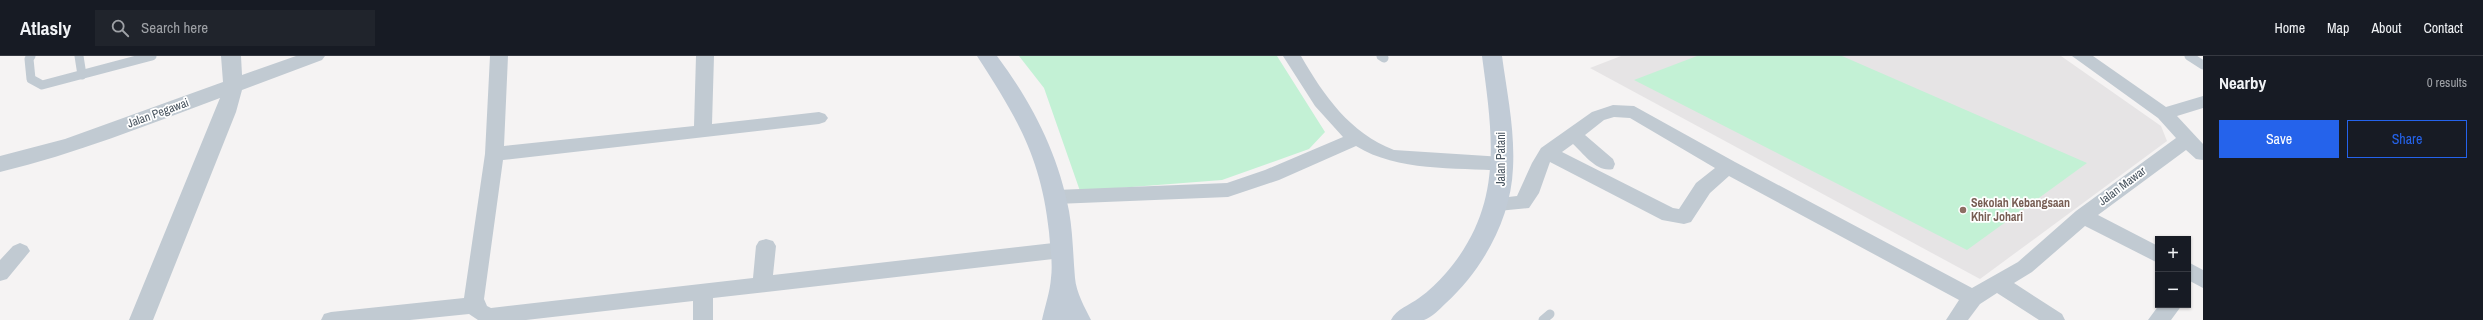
<!DOCTYPE html>
<meta charset="utf-8">
<style>
body{margin:0;font-family:"Archivo Narrow",sans-serif;background:#20242c;color:#f1f3f6}
.controls{position:absolute;right:12px;bottom:12px;display:grid;overflow:hidden;border-radius:0px;box-shadow:0 1px 3px #0004}
.controls button{width:36px;height:36px;display:grid;place-items:center;padding:0;border:0;border-bottom:1px solid #363941;background:#171b24;color:#f1f3f6;font:20px sans-serif}
.list{margin:0;padding:0;list-style:none}
h2{display:flex;justify-content:space-between;align-items:center;height:52px;margin:0;padding:0 16px;font-size:17px}
h2 small{font-size:13px;font-weight:400;color:#9ea1a6}
.actions{display:flex;gap:8px;padding:12px 16px}
.actions a{flex:1;padding:9px 0;border:1px solid #2563eb;border-radius:0px;text-align:center;font-size:14px;color:#2563eb}
.actions .main{background:#2563eb;color:#fff}
.icon{flex:none;width:22px;height:22px;fill:none;stroke:currentColor;stroke-width:2;stroke-linecap:round;stroke-linejoin:round}
.map{position:relative;flex:none;width:2203px;height:264px;overflow:hidden}
header{display:flex;align-items:center;gap:24px;box-sizing:border-box;height:56px;padding:0 20px;background:#171b24;border-bottom:1px solid #363941}
header strong{font-size:19px}
nav{display:flex;gap:22px;margin-inline-start:auto;font-size:14px}
.search{width:280px;height:36px;background:#20242c;display:flex;align-items:center;gap:10px;box-sizing:border-box;padding:0 14px;border-radius:0px;color:#9ea1a6;font-size:15px}
main{display:flex}
aside{flex:1;background:#171b24}
.map>svg:first-child{display:block}
.education{fill:#e6e4e5}
.green{fill:#c3f1d5}
.lines{fill:none;stroke-linecap:round;stroke-linejoin:round}
.service{stroke:#c1cad2;stroke-width:9}
.minor{fill:#c1cad2;fill-rule:evenodd}
.tertiary{fill:#c1cad2;fill-rule:evenodd}
.secondary{fill:#c1cbd6;fill-rule:evenodd}
.education-dot{fill:#8d6e63;stroke:#fff;stroke-width:1.5}
.labels{text-anchor:middle;dominant-baseline:central;stroke-width:3.5;stroke-linejoin:round;paint-order:stroke}
.street-label{font-size:12px;fill:#4a5661;stroke:#fff}
.education-label{font-size:12px;font-weight:bold;fill:#785e54;stroke:#fff;text-anchor:start}
</style>
<header>
<strong>Atlasly</strong>
<div class="search"><svg class="icon" aria-label="search" viewBox="0 0 24 24"><circle cx="10" cy="10" r="6"/><path d="M15 15l6 6"/></svg>Search here</div>
<nav><a>Home</a><a>Map</a><a>About</a><a>Contact</a></nav>
</header>
<main>
<div class="map">
<svg width="2203" height="264" viewBox="0 0 2203 264">
<rect width="100%" height="100%" fill="#f5f3f3"/>
<path class="education" d="M1621,0H2061L2161,70L2167,85L1980,223L1590,12Z"/>
<path class="green" d="M1019,0H1277L1325,76L1309,93L1222,124L1080,135L1044,32Z
M1697,0H1842L2087,107L1967,194L1634,24Z"/>
<g class="lines">
<path class="service" d="M31,0L29,3L31,23L42,29L152,0
M79,0L82,19
M1381,0L1384,2
M2189,0L2203,9
M1543,264L1550,258"/>
<path class="minor" d="M490,0H508L504,90L694,70L696,0H714L712,68L819,56L825,58L828,62L825,66L819,68L503,104L484,243L487,250L491,252L753,222L756,190L759,185L766,183L773,185L776,190L773,219L1062,186L1069,189L1072,194L1069,199L1062,202L713,242V264H693V245L526,264H478L469,258L410,264H321L324,258L331,256L464,242L485,98Z
M1283,0H1301C1324,40 1350,77 1394,94L1503,101L1510,103L1512,108L1510,113L1503,115C1454,111 1398,116 1356,90L1279,124L1228,141L1056,148L1049,146L1046,141L1049,136L1056,134L1227,127L1265,114L1343,81L1315,50Z
M2072,0H2093L2166,51L2203,40V52L2177,60L2203,88V104L2196,103L2186,94L2098,159L2158,190V207L2085,170L2032,216L2014,227L2062,258L2065,264H2039L1997,237L1980,248L1968,264H1946L1959,244L1729,120L1710,137L1691,166L1684,168L1662,164L1550,106L1539,137L1529,152L1498,155L1491,153L1488,148L1491,143L1517,140L1532,107L1541,92L1592,56L1613,49L1634,50L1735,106L1972,232L2018,206L2076,155L2176,82L2158,62ZM1614,61L1630,62L1715,112L1696,127L1679,153L1673,152L1562,96L1573,88C1584,98 1597,117 1613,113L1615,108L1613,103L1585,79L1604,64Z
M20,187L27,190L30,195L7,223L0,225V204L13,190Z
M2188,206L2203,214V232L2188,224Z
M2159,249H2182L2171,264H2148Z"/>
<path class="tertiary" d="M221,0H241L242,19L296,0H325L322,4L242,34L236,56L153,264H129L220,42C147,69 75,98 0,116V100L65,83L223,26Z"/>
<path class="secondary" d="M977,0H997C1032,47 1058,97 1069,155C1073,177 1073,200 1075,222C1076,236 1085,252 1091,264H1042C1045,250 1050,236 1051,222C1053,207 1050,191 1049,176C1041,101 1017,62 977,0Z
M1482,0H1502C1507,37 1515,74 1513,112C1511,163 1483,213 1446,247C1440,253 1432,261 1424,264C1415,264 1400,264 1391,264C1396,253 1410,249 1419,242C1429,235 1438,226 1446,217C1504,150 1493,82 1482,0Z"/>
</g>
<circle class="education-dot" cx="1963" cy="154" r="4"/>
<g class="labels">
<g class="street-label">
<text transform="translate(158 57) rotate(-20)">Jalan Pegawai</text>
<text transform="translate(1501 103) rotate(-90)">Jalan Patani</text>
<text transform="translate(2122 130) rotate(-37)">Jalan Mawar</text>
</g>
<g class="education-label">
<text x="1971" y="147">Sekolah Kebangsaan<tspan x="1971" dy="14">Khir Johari</tspan></text>
</g>
</g>
</svg>
<div class="controls">
<button>+</button>
<button>−</button>
</div>
</div>
<aside>
<h2>Nearby<small>0 results</small></h2>
<ul class="list">
</ul>
<div class="actions"><a class="main">Save</a><a>Share</a></div>
</aside>
</main>
